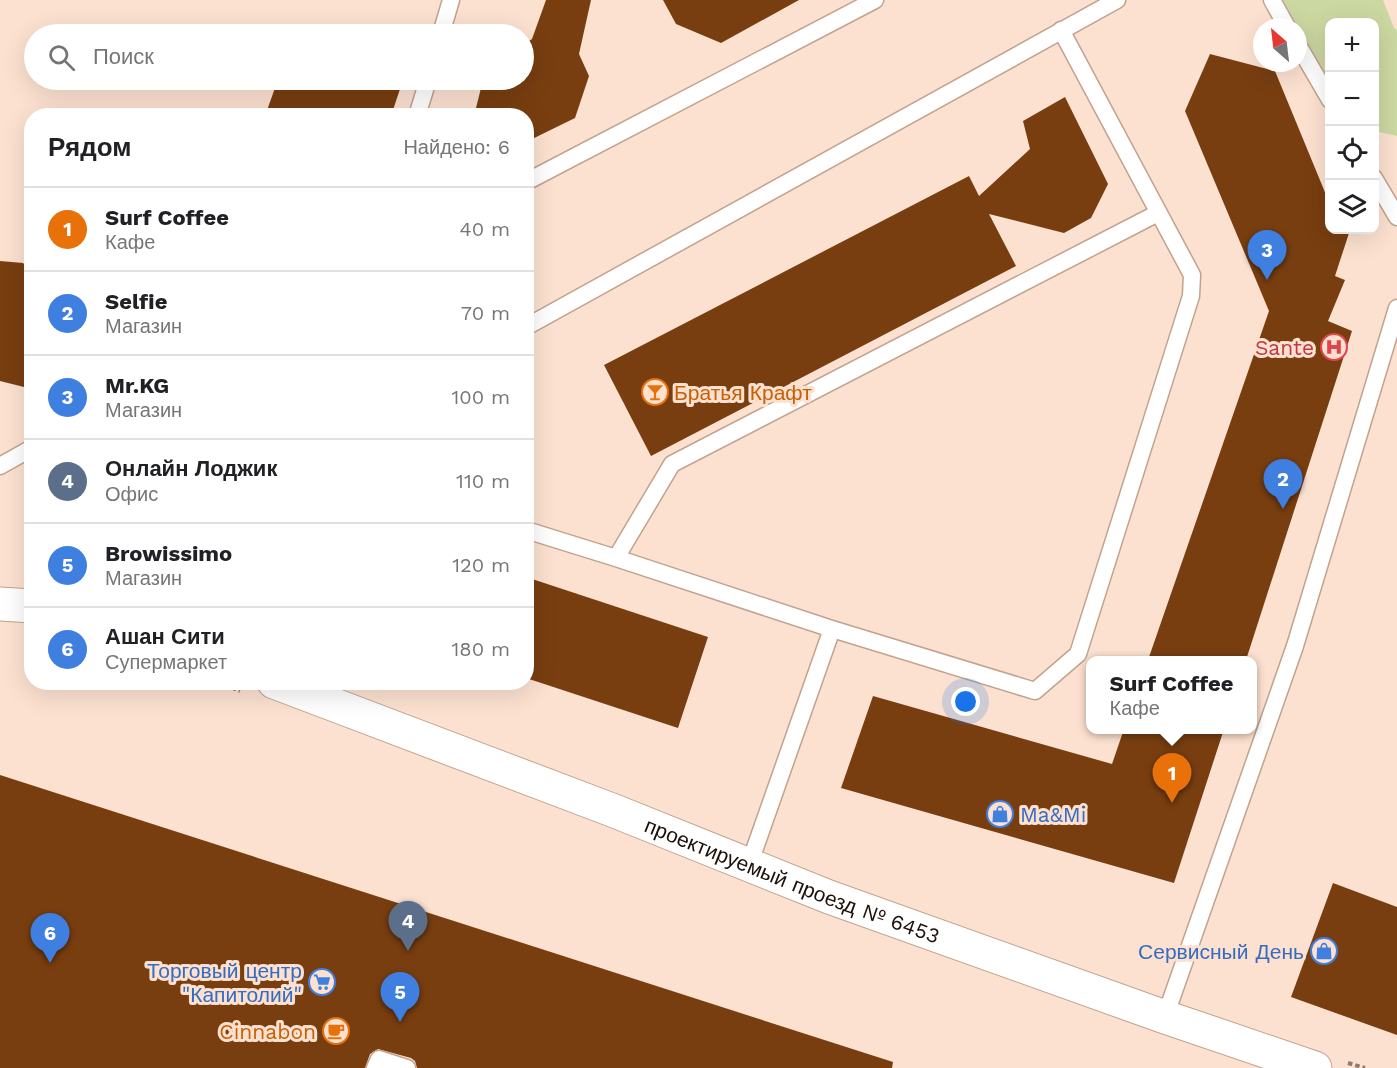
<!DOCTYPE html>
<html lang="ru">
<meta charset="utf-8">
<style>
body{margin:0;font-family:"Work Sans",sans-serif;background:#f6f6f6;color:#202124}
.controls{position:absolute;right:18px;top:18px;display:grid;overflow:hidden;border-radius:12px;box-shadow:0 6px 24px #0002}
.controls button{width:54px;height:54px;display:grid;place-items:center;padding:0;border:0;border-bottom:2px solid #e0e0e0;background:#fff;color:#202124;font:30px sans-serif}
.compass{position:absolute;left:1253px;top:18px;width:54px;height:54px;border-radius:50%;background:#fff;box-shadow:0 6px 24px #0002;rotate:332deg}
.you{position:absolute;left:966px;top:702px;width:21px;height:21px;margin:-15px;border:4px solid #fff;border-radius:50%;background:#1a73e8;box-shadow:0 0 0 9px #1a73e833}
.badge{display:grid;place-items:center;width:39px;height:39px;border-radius:50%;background:#2563eb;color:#fff;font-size:20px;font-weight:700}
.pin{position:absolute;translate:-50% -50px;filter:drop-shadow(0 2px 3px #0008)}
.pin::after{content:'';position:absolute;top:32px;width:21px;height:18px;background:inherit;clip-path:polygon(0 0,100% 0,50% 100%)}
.popup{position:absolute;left:1086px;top:656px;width:171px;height:78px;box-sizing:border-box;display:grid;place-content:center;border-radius:12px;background:#fff;filter:drop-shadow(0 2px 4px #0005);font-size:20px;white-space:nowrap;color:#757577}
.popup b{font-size:22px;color:#202124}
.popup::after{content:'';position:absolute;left:50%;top:100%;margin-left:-12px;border:12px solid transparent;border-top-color:#fff}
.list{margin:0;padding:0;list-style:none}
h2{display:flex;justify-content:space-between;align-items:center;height:78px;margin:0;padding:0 24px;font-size:26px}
h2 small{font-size:20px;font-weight:400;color:#757577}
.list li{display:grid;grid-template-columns:39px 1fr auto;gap:18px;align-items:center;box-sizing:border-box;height:84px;padding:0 24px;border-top:2px solid #e0e0e0}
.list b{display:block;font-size:22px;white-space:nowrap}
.list p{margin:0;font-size:20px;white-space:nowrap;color:#757577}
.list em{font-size:20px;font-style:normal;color:#757577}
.icon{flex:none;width:33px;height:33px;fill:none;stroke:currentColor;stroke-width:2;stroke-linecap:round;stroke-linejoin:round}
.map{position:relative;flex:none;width:1397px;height:1068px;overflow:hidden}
.search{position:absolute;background:#fff;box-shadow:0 6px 24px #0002;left:24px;top:24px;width:510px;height:66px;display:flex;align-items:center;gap:15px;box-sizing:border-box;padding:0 21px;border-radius:33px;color:#757577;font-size:22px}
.panel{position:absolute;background:#fff;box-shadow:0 6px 24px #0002;left:24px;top:108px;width:510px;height:582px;border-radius:24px}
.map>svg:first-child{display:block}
.green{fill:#ccd8a1}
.building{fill:#783e10}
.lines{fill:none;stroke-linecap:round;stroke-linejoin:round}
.service-casing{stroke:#c2a28e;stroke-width:19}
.minor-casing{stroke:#c2a28e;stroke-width:35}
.path{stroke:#8f7b6f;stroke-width:4;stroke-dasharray:4.5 3;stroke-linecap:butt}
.service{stroke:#fff;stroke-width:16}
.minor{stroke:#fff;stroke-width:33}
.labels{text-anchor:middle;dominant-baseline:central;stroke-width:6;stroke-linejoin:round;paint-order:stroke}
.health-label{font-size:21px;fill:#be3a42;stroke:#fce1d0;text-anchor:end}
.food-label{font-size:21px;fill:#c56008;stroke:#fce1d0;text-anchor:start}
.shop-label{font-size:21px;fill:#366cbe;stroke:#fce1d0;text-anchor:end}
.street-label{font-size:21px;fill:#1c1009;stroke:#fce1d0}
</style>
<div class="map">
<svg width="1397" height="1068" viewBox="0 0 1397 1068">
<rect width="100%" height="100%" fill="#fce1d0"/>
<path class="green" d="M1279,0H1383L1394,28L1397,30V136L1375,131L1374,22H1330L1329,85L1298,32V27H1295Z"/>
<path class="building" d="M546,0H591L579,54L589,76L575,118L526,142V116H474L483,80H524V44L532,39Z
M663,0H799L721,43L676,24Z
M1210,54L1275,71L1329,202V230H1350L1335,276L1345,280L1328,321L1352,331L1246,660H1148L1269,311L1185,111Z
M283,80H367L400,89L391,116H265L276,85Z
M1065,97L1108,184L1091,218L1064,233L989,214L1016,266L651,456L604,365L969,176L979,196L1030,149L1023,121Z
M0,261L23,263L32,273V389L0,381Z
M526,577L708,637L678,728L526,678Z
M873,696L1112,764L1124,729H1224L1174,883L841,788Z
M0,775L893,1062L892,1068H417L415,1061L411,1058L378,1049L370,1054L365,1068H0Z
M1333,883L1397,907V1035L1291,997Z"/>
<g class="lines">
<defs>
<path id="service" d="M1272,0L1287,27
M441,34L451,0
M1298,45L1330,100
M417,116L428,80
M1374,178L1397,217
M526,182L875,0
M526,327L1117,0
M0,466L32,448
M526,530L616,558L832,629L1035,691L1078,654L1191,296L1192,275L1061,30
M616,558L672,464L1158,213
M749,865L832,629
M1165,1017L1295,646L1397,308
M375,1068L379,1059L407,1068"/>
<g id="minor">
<path d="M0,604L32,606"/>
<path id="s1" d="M274,682L612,810L829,897L1165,1017L1315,1068"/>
</g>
</defs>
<use href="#service" class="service-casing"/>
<use href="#minor" class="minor-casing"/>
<path class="path" d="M218,682L240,691
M1348,1063L1365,1068"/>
<use href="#service" class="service"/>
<use href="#minor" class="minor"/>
</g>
<defs>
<symbol id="hospital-ring" viewBox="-11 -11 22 22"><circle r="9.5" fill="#fce1d0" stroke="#e0444e" stroke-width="1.5"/><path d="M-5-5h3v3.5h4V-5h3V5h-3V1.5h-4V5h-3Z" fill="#e0444e"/></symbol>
<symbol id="bar-ring" viewBox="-11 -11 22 22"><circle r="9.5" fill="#fce1d0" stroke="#e8710a" stroke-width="1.5"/><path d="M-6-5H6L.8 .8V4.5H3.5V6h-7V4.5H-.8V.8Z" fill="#e8710a"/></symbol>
<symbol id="shop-ring" viewBox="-11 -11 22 22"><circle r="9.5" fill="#fce1d0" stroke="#3f7fe0" stroke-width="1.5"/><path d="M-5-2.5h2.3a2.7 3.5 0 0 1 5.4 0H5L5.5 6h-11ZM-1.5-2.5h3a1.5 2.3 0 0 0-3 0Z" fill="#3f7fe0"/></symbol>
<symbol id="supermarket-ring" viewBox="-11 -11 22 22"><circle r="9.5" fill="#fce1d0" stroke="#3f7fe0" stroke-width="1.5"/><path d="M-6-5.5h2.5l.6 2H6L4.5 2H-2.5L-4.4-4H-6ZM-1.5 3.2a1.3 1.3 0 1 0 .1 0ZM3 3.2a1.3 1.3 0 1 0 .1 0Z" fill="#3f7fe0"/></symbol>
<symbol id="cafe-ring" viewBox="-11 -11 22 22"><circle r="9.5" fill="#fce1d0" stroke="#e8710a" stroke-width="1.5"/><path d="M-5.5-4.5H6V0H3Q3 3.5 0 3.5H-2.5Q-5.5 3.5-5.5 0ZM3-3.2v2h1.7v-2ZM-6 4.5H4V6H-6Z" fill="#e8710a"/></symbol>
</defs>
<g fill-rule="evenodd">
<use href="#hospital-ring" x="1319" y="332" width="30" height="30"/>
<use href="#bar-ring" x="640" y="377" width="30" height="30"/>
<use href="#shop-ring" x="985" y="799" width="30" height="30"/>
<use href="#shop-ring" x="1309" y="936" width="30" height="30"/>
<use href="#supermarket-ring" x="307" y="967" width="30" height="30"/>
<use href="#cafe-ring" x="321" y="1016" width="30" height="30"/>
</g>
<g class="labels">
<g class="health-label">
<text x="1314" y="347">Sante</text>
</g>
<g class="food-label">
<text x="674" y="392">Братья Крафт</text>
<text x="316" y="1031" text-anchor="end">Cinnabon</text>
</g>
<g class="shop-label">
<text x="1020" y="814" text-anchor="start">Ma&amp;Mi</text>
<text x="1304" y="951">Сервисный День</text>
<text x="302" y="970">Торговый центр<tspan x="302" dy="24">"Капитолий"</tspan></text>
</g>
<g class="street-label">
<text stroke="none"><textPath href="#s1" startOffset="555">проектируемый проезд № 6453</textPath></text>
</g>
</g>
</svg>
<div class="controls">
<button>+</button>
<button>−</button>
<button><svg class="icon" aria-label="locate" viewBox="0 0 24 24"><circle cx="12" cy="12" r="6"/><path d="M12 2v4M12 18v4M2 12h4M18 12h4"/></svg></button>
<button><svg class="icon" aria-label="layers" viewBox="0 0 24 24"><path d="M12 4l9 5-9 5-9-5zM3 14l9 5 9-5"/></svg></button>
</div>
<svg class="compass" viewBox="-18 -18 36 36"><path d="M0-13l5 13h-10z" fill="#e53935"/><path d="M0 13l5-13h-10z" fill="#757577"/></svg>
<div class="you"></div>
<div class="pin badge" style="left:1172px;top:803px;background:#e8710a">1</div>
<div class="popup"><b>Surf Coffee</b>Кафе</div>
<div class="pin badge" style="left:1283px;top:509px;background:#3f7fe0">2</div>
<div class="pin badge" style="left:1267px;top:280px;background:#3f7fe0">3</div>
<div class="pin badge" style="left:408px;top:951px;background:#5c6f8a">4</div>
<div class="pin badge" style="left:400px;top:1022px;background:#3f7fe0">5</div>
<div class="pin badge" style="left:50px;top:963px;background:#3f7fe0">6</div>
<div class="search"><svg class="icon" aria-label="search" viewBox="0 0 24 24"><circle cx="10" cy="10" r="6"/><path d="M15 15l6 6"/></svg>Поиск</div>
<section class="panel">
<h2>Рядом<small>Найдено: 6</small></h2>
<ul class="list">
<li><span class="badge" style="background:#e8710a">1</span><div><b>Surf Coffee</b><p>Кафе</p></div><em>40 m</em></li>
<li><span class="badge" style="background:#3f7fe0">2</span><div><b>Selfie</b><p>Магазин</p></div><em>70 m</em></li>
<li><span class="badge" style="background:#3f7fe0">3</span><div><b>Mr.KG</b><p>Магазин</p></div><em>100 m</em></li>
<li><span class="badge" style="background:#5c6f8a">4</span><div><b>Онлайн Лоджик</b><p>Офис</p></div><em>110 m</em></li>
<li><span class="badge" style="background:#3f7fe0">5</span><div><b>Browissimo</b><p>Магазин</p></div><em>120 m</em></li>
<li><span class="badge" style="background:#3f7fe0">6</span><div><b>Ашан Сити</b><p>Супермаркет</p></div><em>180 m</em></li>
</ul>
</section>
</div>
